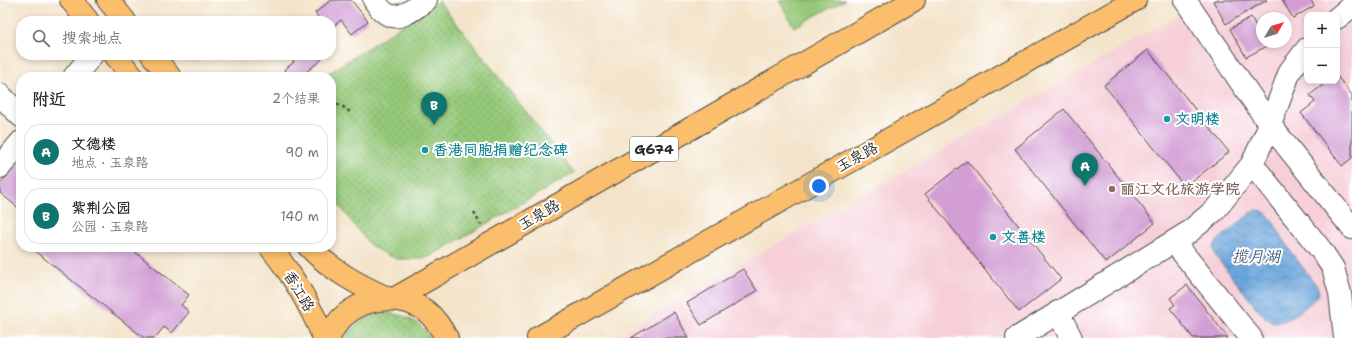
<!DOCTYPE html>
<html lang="zh">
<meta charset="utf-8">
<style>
body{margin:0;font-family:"Shantell Sans","LXGW WenKai TC",sans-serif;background:#f2f2f2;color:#222}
.controls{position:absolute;right:12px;top:12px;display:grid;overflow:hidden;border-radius:8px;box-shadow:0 2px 6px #0003}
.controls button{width:36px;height:36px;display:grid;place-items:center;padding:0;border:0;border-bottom:1px solid #e0e0e0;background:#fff;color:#222;font:20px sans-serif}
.compass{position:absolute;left:1256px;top:12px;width:36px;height:36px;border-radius:50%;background:#fff;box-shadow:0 2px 6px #0003;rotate:52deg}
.you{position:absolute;left:819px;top:186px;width:14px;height:14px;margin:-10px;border:3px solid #fff;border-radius:50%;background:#1a73e8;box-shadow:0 0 0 6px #1a73e833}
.badge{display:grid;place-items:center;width:26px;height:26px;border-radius:50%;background:#0f766e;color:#fff;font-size:13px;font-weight:700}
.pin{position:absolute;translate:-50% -33px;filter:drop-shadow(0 1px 2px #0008)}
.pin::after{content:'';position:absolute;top:21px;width:14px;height:12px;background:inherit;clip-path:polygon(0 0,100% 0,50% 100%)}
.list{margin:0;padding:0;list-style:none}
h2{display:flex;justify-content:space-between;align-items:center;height:52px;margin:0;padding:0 16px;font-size:17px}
h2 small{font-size:13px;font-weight:400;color:#767676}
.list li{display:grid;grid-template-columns:26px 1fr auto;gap:12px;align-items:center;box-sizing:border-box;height:56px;margin:0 8px 8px;padding:0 8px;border:1px solid #e0e0e0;border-radius:16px}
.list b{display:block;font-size:15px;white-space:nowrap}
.list p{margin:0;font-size:13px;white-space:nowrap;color:#767676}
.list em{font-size:13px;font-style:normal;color:#767676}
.icon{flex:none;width:22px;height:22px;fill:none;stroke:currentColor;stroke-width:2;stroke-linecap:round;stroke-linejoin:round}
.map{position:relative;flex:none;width:1352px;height:338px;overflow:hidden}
.search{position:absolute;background:#fff;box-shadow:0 2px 6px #0003;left:16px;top:16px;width:320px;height:44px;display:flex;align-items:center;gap:10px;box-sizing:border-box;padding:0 14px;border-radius:16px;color:#767676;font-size:15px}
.panel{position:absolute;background:#fff;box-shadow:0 2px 6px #0003;left:16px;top:72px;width:320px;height:180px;border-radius:16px}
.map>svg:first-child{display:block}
.built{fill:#f6cfd8;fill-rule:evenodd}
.green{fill:url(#green-dots);stroke:#607a52}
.pitch{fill:#95c979;stroke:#607a52}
.water{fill:url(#water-waves);stroke:#4a6883}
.building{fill:#d29ed4}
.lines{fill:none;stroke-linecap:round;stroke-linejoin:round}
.minor-casing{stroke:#494743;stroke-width:24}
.major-casing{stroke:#494743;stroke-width:24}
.highway-casing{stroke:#494743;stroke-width:24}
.path{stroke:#494743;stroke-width:2.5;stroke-dasharray:3 3;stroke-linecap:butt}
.minor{stroke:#fff;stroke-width:22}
.major{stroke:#fabe6d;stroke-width:22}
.highway{stroke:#fabe6d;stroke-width:22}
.culture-dot{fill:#0f9aa8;stroke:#fff;stroke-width:1.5}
.education-dot{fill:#8d6e63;stroke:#fff;stroke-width:1.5}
.labels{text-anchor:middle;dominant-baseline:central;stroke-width:4;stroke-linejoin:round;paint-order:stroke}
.shield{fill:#fff;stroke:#6b6b6b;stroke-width:1}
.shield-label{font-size:14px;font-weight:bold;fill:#2b2b2b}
.culture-label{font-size:15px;font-weight:bold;fill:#0d838f;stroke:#fff;text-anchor:start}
.street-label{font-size:15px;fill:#2b2b2b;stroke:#fff}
.education-label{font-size:15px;font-weight:bold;fill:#785e54;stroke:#fff;text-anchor:start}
.water-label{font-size:16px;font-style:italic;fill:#445c71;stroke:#fff}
</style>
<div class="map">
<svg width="1352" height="338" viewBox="0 0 1352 338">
<defs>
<pattern id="green-dots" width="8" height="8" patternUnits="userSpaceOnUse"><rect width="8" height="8" fill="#95c979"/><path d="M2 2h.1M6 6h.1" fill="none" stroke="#7aa363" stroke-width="1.8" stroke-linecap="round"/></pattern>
<pattern id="water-waves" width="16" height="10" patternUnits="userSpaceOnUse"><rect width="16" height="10" fill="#6aa5db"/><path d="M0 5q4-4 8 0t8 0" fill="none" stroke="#5787b2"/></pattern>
</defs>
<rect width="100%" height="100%" fill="#fff"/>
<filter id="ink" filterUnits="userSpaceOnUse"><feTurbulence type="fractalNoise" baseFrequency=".025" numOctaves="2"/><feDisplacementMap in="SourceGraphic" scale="8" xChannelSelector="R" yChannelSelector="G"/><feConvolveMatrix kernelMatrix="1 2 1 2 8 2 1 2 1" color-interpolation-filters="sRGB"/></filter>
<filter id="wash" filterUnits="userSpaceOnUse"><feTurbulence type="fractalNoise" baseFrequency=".012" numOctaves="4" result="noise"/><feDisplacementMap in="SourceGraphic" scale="16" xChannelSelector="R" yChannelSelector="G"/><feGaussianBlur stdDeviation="0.9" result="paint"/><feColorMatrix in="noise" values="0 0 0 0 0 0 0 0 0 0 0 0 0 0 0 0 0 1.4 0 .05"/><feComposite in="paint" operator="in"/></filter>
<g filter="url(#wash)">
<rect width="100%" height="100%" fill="#f3e3c8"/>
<path class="built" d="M1205,0H1352V338H612ZM1307,15H1337V81H1307ZM1262,18H1286V42H1262Z"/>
<path class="green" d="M439,1L574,173L429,257L418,259H397L387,255L378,250L369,244L331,195V77H323Z
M384,313C403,314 420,320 430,338H344C355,323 366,317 384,313Z"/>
<path class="pitch" d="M779,0H845L794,27Z"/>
<path class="water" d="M1256,210L1263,211L1271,218L1291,252L1317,286L1319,292L1318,296C1307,305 1287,327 1271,321C1266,319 1263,314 1259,311L1215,255L1213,248L1216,242L1253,211Z"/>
<g id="blocks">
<path class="building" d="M331,0H351L368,21L352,34L341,20L331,28V21H321L315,13Z
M1215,0H1267L1226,24L1213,1Z
M1282,0H1311L1314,6L1293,18Z
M1251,17L1262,37V42H1265L1267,46L1246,57L1230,29Z
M1148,50L1229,152L1185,187L1104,85Z
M288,55H319L322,59L300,77H290L284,70L294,62Z
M1337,76L1352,95V158L1342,166L1301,113L1315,102L1310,95L1328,81H1337Z
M1064,109L1155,223L1106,263L1015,149Z
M21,158V210L0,193V184Z
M967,161L1061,279L1019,312L925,194Z
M30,247H129L189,295L181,305L189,312L172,333L164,327L155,338H144Z
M743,269L757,291L701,325L687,303Z
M1187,285L1228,338H1193L1170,308L1175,305L1170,298Z
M674,312L689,338H631Z"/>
</g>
</g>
<g filter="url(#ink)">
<use href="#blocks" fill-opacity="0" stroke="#494743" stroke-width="1"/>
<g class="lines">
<defs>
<path id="minor" d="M374,0C377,4 380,9 384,12C398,24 415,8 426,0
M1185,0L1270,125L1352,228
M1337,18L1352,6
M74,77L92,55
M0,95L21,116
M1252,164L1321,250L1333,268L1340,293L1345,338
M0,167L21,142
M1174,242L1251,338
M1058,312L1071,338
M1017,338L1189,232L1215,210L1252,164L1270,125L1290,71L1307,49"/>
<path id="major" d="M71,0L88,21
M108,0L125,21
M115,55L133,77
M152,55L170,77
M270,247C293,275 310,305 324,338
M309,247C332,271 360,286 390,299
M329,338C343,300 394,288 426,311C435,318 441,328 447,338"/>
<path id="highway" d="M394,299L914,0
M538,338L1135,0"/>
</defs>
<use href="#minor" class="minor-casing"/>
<use href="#major" class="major-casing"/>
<use href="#highway" class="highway-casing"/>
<path class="path" d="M331,103L342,106L350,112
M474,213L481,225"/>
<use href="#minor" class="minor"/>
<use href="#major" class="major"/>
<use href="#highway" class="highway"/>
</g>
</g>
<g class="culture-dot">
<circle cx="1167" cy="119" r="4"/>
<circle cx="425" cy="150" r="4"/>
<circle cx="993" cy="237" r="4"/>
</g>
<circle class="education-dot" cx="1112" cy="189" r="4"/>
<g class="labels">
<rect class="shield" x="630" y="137" width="48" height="24" rx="3"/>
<g class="shield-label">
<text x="654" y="149">G674</text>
</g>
<g class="culture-label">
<text x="1175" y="119">文明楼</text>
<text x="433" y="150">香港同胞捐赠纪念碑</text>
<text x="1001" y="237">文善楼</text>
</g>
<g class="street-label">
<text transform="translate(857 157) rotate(-29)">玉泉路</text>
<text transform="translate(539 215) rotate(-30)">玉泉路</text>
<text transform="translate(299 291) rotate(59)">香江路</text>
</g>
<g class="education-label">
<text x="1120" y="189">丽江文化旅游学院</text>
</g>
<g class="water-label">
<text x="1256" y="256">揽月湖</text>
</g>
</g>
</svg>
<div class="controls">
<button>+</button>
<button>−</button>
</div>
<svg class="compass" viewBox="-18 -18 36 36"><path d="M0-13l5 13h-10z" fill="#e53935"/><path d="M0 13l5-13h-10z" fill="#767676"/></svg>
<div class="you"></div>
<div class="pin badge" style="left:1085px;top:186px">A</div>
<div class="pin badge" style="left:434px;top:125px">B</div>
<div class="search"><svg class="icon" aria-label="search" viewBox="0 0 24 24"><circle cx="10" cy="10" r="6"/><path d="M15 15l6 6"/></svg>搜索地点</div>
<section class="panel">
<h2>附近<small>2个结果</small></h2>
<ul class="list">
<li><span class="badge">A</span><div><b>文德楼</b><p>地点 · 玉泉路</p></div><em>90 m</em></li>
<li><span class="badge">B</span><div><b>紫荆公园</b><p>公园 · 玉泉路</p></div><em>140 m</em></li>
</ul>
</section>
</div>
